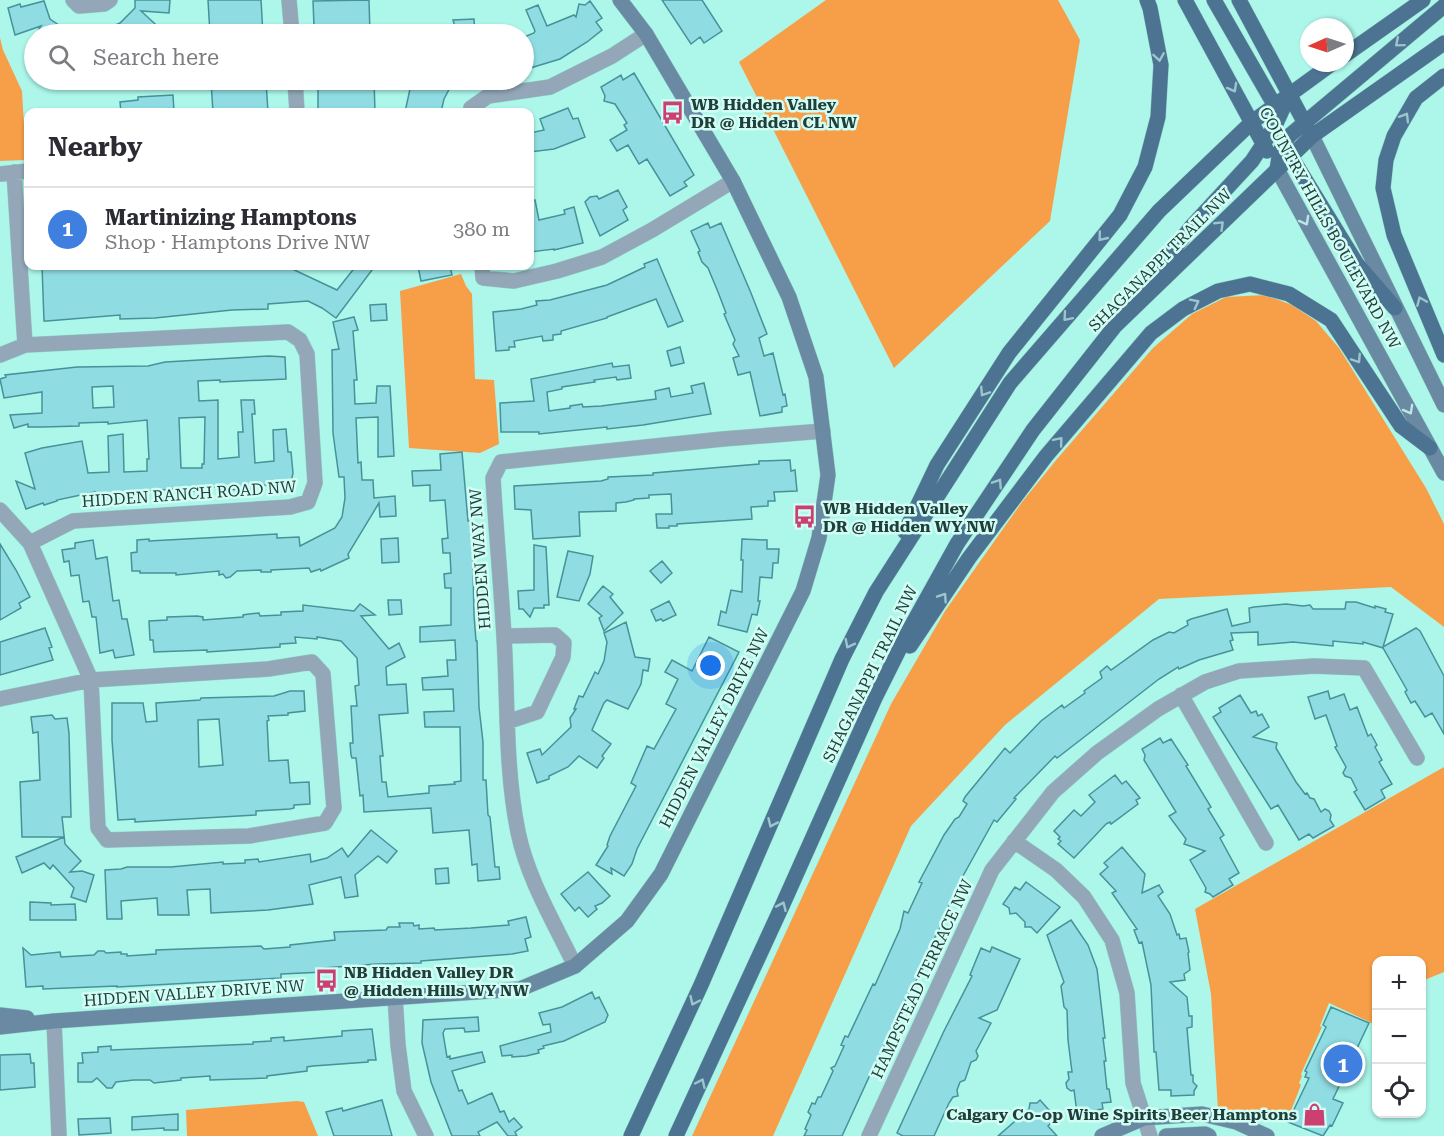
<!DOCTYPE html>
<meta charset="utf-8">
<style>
body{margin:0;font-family:"Roboto Serif",serif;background:#f7f7f7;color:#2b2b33}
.controls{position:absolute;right:18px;bottom:18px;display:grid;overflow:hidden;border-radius:12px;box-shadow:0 2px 4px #0004}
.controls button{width:54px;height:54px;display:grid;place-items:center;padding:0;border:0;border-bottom:2px solid #e1e1e2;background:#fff;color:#2b2b33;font:30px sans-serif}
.compass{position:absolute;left:1300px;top:18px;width:54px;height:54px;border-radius:50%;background:#fff;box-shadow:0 2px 4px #0004;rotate:267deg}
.you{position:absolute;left:711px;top:666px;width:21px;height:21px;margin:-15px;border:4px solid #fff;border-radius:50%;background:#1a73e8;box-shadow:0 0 0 9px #1a73e833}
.badge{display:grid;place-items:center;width:39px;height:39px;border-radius:50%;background:#cc3f71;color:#fff;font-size:20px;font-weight:700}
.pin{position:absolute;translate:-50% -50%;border:3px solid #fff;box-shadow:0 2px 6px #0006}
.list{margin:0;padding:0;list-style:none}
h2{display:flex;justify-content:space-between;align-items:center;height:78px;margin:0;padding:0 24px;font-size:26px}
h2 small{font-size:20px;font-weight:400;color:#7c7c81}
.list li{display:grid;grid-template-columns:39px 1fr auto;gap:18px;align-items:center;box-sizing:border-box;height:84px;padding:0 24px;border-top:2px solid #e1e1e2}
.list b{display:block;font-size:22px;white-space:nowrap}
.list p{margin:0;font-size:20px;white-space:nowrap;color:#7c7c81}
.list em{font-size:20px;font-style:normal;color:#7c7c81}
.icon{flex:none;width:33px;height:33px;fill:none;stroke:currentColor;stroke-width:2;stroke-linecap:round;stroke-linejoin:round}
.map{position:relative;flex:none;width:1444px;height:1136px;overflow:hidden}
.search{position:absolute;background:#fff;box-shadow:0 2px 4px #0004;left:24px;top:24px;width:510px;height:66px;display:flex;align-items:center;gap:15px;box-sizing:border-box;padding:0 21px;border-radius:33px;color:#7c7c81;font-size:22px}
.panel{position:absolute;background:#fff;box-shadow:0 2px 4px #0004;left:24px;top:108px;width:510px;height:162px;border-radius:12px}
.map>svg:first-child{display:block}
.green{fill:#f69f48}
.building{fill:#90dce3;stroke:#469298;stroke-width:1.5;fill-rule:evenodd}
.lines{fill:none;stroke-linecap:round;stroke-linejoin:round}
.street-casing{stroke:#90d2c7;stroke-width:16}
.secondary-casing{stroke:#90d2c7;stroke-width:16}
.primary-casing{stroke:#90d2c7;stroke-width:16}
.street{stroke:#93a7b8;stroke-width:15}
.secondary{stroke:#6a89a2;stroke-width:15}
.primary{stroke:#4c7391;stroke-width:15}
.oneway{stroke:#9cc6cd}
.oneway2{stroke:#bde6e4}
.labels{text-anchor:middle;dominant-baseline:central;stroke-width:5;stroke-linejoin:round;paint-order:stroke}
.poi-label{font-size:16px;font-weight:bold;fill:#203e3a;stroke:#d2fdf5;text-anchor:start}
.street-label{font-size:16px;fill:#203e3a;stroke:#d2fdf5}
</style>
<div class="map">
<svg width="1444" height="1136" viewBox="0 0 1444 1136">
<rect width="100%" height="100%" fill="#acf7ea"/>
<path class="green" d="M826,0H1058L1080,40L1050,221L894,368L739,62Z
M0,38L3,50L22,91L26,160L0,161Z
M461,274L466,286L472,294L475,379L494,380L499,444L480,453L409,448L400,291Z
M1265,295L1292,305L1316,321L1339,348L1426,488L1444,524V627L1391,587L1159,599L1005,725L911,826L773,1136H692L891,704L945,611L1022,502L1057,459L1153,348L1192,314L1226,297Z
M1444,767V972L1422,981V960H1376V1025L1329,1003L1320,1026L1322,1027L1301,1074L1302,1076L1299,1083L1301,1085L1287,1121H1258L1218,1110L1211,994L1195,909Z
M297,1101L304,1102L318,1136H187L186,1110Z"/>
<path class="building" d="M135,0H170L169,13L141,11L166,34H96L120,23L135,8Z
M208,0H261L263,34H210Z
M369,0L370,34H316V26H314L313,1Z
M662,0H702L722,31L704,43L700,37L691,44Z
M44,1L50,19L72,34H36L41,26L15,35L8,8L20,4L21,7Z
M590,1L602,18L596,22L602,30L587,42L560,59L527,69L524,56V37L534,33L535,31L526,10L538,5L547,26L574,15L576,17L579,4L585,5Z
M474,19L475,34H457L453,20Z
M634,73L694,175L684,182L687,186L670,196L647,159L639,164L628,145L617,151L610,140L627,130L624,125L627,123L615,104L604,101L605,96L601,87L621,75L623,80Z
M318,80H374L375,112H362L361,109L318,111Z
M414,80H454L444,99L441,112H405L410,89Z
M225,81V84L266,81L268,112H213L211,82Z
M173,95L174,112H121L120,102L138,100V97Z
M568,108L573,119L578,118L585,137L554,149L530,152V133L544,130L540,119Z
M618,190L627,207L623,210L628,220L600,236L585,202L590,197L597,196L599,199Z
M530,200H535L539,220L565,214L564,210L574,207L583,243L554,250V249L530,252Z
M708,223L710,228L721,223L751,293L767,334L759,338L764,356L773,353L783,395L785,394L787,406L782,407V412L760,416L750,372L738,375L733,358L739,356L733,344L735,340L724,314L726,313L718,292L708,268L702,262L698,252L700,251L691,231Z
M657,259L683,321L668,327L656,299L607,317V318L561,331V334L553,335V340L543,341L542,336L514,341L515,347H509V350L496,351L493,312L521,309L537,305L536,301L550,300L607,285L645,267L644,264Z
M42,266H286L337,290L356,266H375L336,318L322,308L308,301L268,304V309L232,310L155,318L120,319V315L47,321H44Z
M418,266H450L452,275L421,281Z
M386,304L387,320L371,321L370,305Z
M354,317L358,330L353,331L357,380H354L355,404L376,403L377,386H390L393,437L394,456L378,457V417L356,418L358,463L361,462L362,480H373L374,498L395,496L396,516L380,517L379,503L348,554L349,558L321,571L320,569L311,572L309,568L271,570V572H261V570L237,571L230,577L226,578L223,574L219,575V571L176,575V573H140V571H132L131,553L137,552V540L149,539V541L277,534V538L299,537L300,546L335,528L342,517L345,498L344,477H339L333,433L332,350L339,349L333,322Z
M680,347L684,363L671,366L667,351Z
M269,356L285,357L286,379L220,382V380L198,381L199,401L218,400V459L239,457L238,432H243L241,400H254L255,414H252L255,463L274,461L273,430L286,429L288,452H291L293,473L291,483L255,486V489L222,490V487L200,488V491H187L186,490L176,489L126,492V493L95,496V492L57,500V501L44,505L43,503L26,509L16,481L35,489L25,453L42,448L82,441L88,473L109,472L108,436L123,434L124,472L147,471V459H149L147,420L108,424V422L79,423V426L43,427H28V424L14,428L10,415L42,413V392L4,398L0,379L6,377L5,375L77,367L148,366L165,362ZM113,386L114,407L93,408L92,387ZM205,417L204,464H202V468H181L179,418Z
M612,363L613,367L629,365L631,378L617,380L616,377L594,380L595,382L562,387V389L547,392L549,411L570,408V406L582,404L583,407L601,406L656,399L655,391L669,388L671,397L693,393L691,386L704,383L711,414L643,425L607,429V427L539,434V432H501L500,403L534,401L531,379Z
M462,452L468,521H472L474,615L476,641H477L479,707L483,742V780H486L488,815L490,817L495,867H499L500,879L478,881L477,864L472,865L469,830L433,833L431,808L364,812L363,795L360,796L356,758H352L351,755L350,743H353L351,706H357L355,686L359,685L357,658L341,641L317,637V639L295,637L296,643L280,644V647L207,652V650L154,652L153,640H150L149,621L167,620V617L197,616L203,617V620L243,617V615L249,614L259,613L260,616L281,615V612L303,611V605L354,611L360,604L375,615L361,616L389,649L399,643L405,657L386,667L387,685L406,684L408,713L379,715L383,756H380L382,782H386L388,797L429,793V786L455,784L454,782L461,781L460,727H425L424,712L454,711L453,689L423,690L422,678L448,676L447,660H456L455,640L420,642V627L451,625V588H445L444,574L451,573L450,553H443L442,539L448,538L445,500L430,501V485L413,486L412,471L441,470L440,454Z
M790,460L791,471L795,470L797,491L774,492L775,501H768V506L751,507L752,519L677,524V526H669V528H657L656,514H672L671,494L649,495V498L634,499V500L626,502L616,503V511L579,512L580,536L533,539L531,510L515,509L514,486L601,481L608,479V477L653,475V473L759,464V461Z
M398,538L399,562L382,563L381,539Z
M742,539L767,540V549H779L778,563H773L772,578L760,577L758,601H760L757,615L752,614L747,632L718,625L721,611L726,613L731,590L742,592L743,560H741Z
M93,540L96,559L107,557L113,601L119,600L122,619H127L134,655L115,658L113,650L100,653L96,617H92L89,601L83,602L79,575L71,576L69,561L64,562L62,550L75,548V543Z
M0,544L16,570L30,597L19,603L21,608L0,620Z
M534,545L546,547L549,605H544V608H534L530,617L523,609H519L518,591L534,590Z
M568,551L593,556L590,574L579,601L557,597Z
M662,561L672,573L661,583L650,571Z
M603,586L613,594L610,597L623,613L604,631L599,618L602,616L588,604Z
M388,600H401L402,614L389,615Z
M669,601L676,615L663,621L661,619L656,621L651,610Z
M1346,602H1356L1375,608V606L1386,609L1385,612L1393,614L1383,647L1416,628L1420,631L1444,676V734L1432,713L1425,717L1415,701L1411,703L1405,692L1407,690L1383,648L1363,642V644L1333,641V646L1293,642L1258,645V632L1231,633L1233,640L1230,641L1233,650L1199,660L1179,669L1178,667L1159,679L1070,748L1057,758L1055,756L1014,798L1016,799L997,822L994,820L958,885L946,912H948L919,969L921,970L915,983L914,982L882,1051L883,1052L878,1065L875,1064L842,1136H804L807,1130L805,1129L811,1115L808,1112L812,1103L815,1104L818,1097H821L833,1071L831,1068L835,1066L844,1046L841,1045L845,1036L848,1037L873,984L875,985L900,929L904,911L908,913L922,883L919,882L944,835L955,819L959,817L967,804L963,801L965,797L1005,748L1010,753L1041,721L1062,705L1064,708L1085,693L1084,691L1102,678L1100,672L1107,666L1111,670L1153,640L1169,632L1174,633L1188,625L1187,621L1191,619L1227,609L1232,626L1250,622L1249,608L1254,607L1286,604L1303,606L1310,605L1313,609H1345Z
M626,622L635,657L650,659L648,671L643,670L641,684L628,709L607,700L604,703L592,730L611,744L602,756L604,758L597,768L579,756L568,767L549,776V779L537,783L527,753L540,749L542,755L571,727L570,718L576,709H574L579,696L583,697L595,672L598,674L604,661L607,642L604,633Z
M45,628L52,647L49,648L53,660L0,675V642Z
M709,637L739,652L637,849L632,864L624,876L611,868L612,874L596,865L608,846L607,845L610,836L636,786L631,783L647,746L654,749L676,709L666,704L678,679L665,672L672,660L692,671Z
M290,691H304L305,711L288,713V715L268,716L269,720L267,721L269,761L288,760L290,783L309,782L310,804L294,805V808L290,809L256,811V815L135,822V819L118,820L112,740V703H143L146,722L157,721L156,703L200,700L201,698L274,696ZM219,719L223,765L199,767L198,720Z
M1328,691L1330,699L1344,694L1350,710L1357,707L1368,736L1371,734L1377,745L1375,747L1382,760L1379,762L1392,784L1381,790L1385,798L1365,810L1354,792L1357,790L1351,778L1345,776L1343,773L1346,767L1335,747L1337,746L1326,715L1315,719L1308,697Z
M1240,695L1251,713L1256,711L1258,716L1262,714L1269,727L1253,737L1277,743L1276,748L1296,782L1305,794L1307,793L1310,798L1314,799L1321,812L1325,809L1329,811L1331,815L1330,820L1334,826L1313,838L1309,834L1299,840L1278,805L1271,809L1213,717L1221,712L1219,708Z
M52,715L55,719L67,718L69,733L71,817H62L65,844L81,861L70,872L82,871L94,875L86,902L71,897L74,888L53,865L50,869L44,863L22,873L16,857L64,837H22L20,782L40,780L38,732L33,733L31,717Z
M1160,738L1163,743L1171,739L1188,765L1186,766L1211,807L1208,809L1224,835L1220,838L1239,873L1229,879L1233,885L1213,897L1210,894L1205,892L1206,888L1190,860L1205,851L1184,844L1186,839L1169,816L1176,812L1144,760L1145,755L1142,749Z
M1115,775L1122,784L1126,781L1140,798L1136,800L1138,804L1111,824L1110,822L1106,824L1074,858L1058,844L1061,841L1058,839L1060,837L1054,831L1074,810L1081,816L1095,802L1089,795Z
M371,830L397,851L387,863L378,856L355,875L358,896L345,898L341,877L309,885L313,904L268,910L211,913L210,889L187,890L189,915H158L157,898L121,901L122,919H107L105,870L121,869L127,867H171L223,862V864L245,863V860L258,859L259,862L310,854L311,862L327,858L342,848L348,857Z
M1122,847L1145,874L1142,893L1159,885L1163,892L1158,896L1170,914L1177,935L1179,934L1180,939L1186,938L1189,952L1188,953L1190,970L1184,974L1185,980L1170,982L1187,997L1189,1016H1192V1027L1187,1028L1191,1075H1193V1082L1197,1086L1194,1091V1095L1171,1096V1090H1159L1156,1052H1154L1151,985L1142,942L1139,943L1134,930L1137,929L1112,893L1116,891L1100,874L1108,867L1104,863Z
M448,868L449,883L436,884L435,869Z
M588,872L610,896L602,903L595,906L597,909L588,917L579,907L575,911L561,894Z
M1026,882L1060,907L1037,933L1031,927H1025V922L1016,913L1010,914L1009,908L1003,904L1015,887L1020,890Z
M30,902L51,903V905L75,904L76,920H30Z
M526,917L531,937L525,939L528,951L512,954L421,961V963L376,964L324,968V972L281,974V978L264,979L117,987V986L43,989V986L26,987L23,948L31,955L60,952L61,957L94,955L98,951H104L106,953L121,952V954H127V956L156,954V950L261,946L264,949L290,947V945L335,940L334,932L386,930L388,927H400L399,923H413L414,926L419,925V929L434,928L435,930L471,928L509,925L508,921Z
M1071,920L1088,945L1097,969L1105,1038H1103L1106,1061H1104L1107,1089H1109L1111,1102L1102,1103L1103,1109L1077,1113L1074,1090L1071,1091L1067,1088L1066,1083L1069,1079L1068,1072H1072L1068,1040L1067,1010L1064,1007L1061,986L1064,982L1047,935Z
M992,947L1020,959L997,1010L979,1018L991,1023L976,1051L978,1056L976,1060L971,1062L965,1080L960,1082L957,1090L958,1096L953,1097L949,1103L934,1136H903L897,1133L944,1031L972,976L970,975L981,948L990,952Z
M592,992L595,999L599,997L608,1015L605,1022L564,1041L543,1046L544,1048L538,1050L539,1053L526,1056L512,1057V1055L502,1056L500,1046L551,1032L550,1024L543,1025L539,1013L562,1007Z
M1331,1007L1369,1023L1351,1061L1354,1063L1345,1081L1342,1080L1333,1099L1343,1103L1332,1126L1330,1125L1323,1136L1288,1122L1309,1078L1305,1077L1307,1072L1305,1071L1326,1027L1323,1025Z
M478,1017L479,1031L465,1032L464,1028L445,1029L443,1033L447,1057L450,1056V1059L482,1052L485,1062L452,1071L459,1091L462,1090L468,1104L492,1093L500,1112L504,1111L509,1122L514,1118L522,1127L515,1132L517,1136H508L497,1122L478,1132L480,1136H452L431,1082L422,1043L423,1020Z
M372,1029L376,1060H368V1062L313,1066L307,1067V1071L267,1076V1078L210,1080V1076L181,1078V1080L154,1083L150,1080H134L116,1082L112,1088H107L97,1078L92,1082H78V1063H83L82,1053L98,1052V1047L111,1046V1050L253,1044V1042L271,1041V1038L284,1037V1041L342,1036V1031Z
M30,1054L31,1063H34L35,1087L0,1090V1055Z
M382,1100L392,1136H334L326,1112L342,1108L343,1111Z
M1040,1100L1056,1118L1048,1126L1057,1136H998L1029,1109L1030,1103H1037Z
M178,1114V1130H164V1128L132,1130V1117Z
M110,1118L111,1133L79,1135L78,1119Z"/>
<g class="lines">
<defs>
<path id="street" d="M73,0L79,6L104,4L110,0
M289,0L292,34
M295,80L297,112
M472,112L471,108L488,96L550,87L612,56L646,34
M0,174L28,171
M482,266L483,278L514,281L557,271L602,257L652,230L733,181
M25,345L288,332L300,340L307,354L315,483L308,502L290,507L73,521L30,543
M0,355L25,345L14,172
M0,510L30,543L91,680L98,828L107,840L249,836L325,823L334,808L323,674L312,662L268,669L91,680L0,699
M504,636L555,635L564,643L563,657L537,712L507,722
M1181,695L1266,843
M1014,841L1056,870L1084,897L1112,940L1127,993L1133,1083L1150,1136
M575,966C554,922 528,880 518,832C505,768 508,702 504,637C501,584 496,531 493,478L501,462L723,439L823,431
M395,996L398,1045L404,1091L426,1136
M54,1021L59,1136
M869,1136L992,870L1053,792L1097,753L1158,709L1205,682L1239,671L1314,666L1364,668L1417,758"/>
<path id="secondary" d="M1312,136L1444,405
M1277,169L1444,473
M0,1015L27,1018
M0,1027L54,1021L520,989L575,966L627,921L661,874L803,591L819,538L828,475L816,377L789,297L733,181L646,34L620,0
M1102,1136L1144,1118L1202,1114L1236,1122L1267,1136
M1166,1136L1205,1134L1209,1136"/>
<path id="primary" d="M1185,0L1267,151
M1214,0L1279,113
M1239,0L1309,131
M1345,55L1423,0
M1444,76L1416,98L1394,136L1386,160L1383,188L1394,235L1444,355
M1287,150L1357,264L1395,308
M1277,169L1280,151L1289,136L1444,6
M1146,286L1191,227L1252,161L1275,126L1289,95
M905,532L937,465L1009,353L1120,215L1145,167L1158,117L1161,65L1150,8L1147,0
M910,646L969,558L1046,456L1151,333L1183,309L1218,291L1250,284L1289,294L1331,320L1401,426L1430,448
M631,1136L701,985L842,659L876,592L1010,383L1159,211L1252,122L1333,63
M676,1136L783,904L875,698L907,634L957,544L1033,430L1115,326L1312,136L1444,43"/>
</defs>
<use href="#street" class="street-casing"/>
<use href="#secondary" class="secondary-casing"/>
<use href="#primary" class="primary-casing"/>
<use href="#street" class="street"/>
<use href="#secondary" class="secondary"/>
<use href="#primary" class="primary"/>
</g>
<defs><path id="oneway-chevron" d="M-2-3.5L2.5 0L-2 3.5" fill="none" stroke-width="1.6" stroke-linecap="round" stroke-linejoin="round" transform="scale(1.5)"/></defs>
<g class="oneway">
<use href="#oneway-chevron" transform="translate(1399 43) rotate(140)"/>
<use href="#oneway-chevron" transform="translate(1159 57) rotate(81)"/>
<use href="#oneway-chevron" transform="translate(1233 88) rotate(61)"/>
<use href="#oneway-chevron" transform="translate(1405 117) rotate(-59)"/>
<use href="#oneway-chevron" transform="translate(1220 225) rotate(-44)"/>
<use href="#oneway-chevron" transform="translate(1102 237) rotate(129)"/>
<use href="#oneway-chevron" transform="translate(1421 301) rotate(-113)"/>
<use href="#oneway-chevron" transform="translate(1195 303) rotate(-27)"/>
<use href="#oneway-chevron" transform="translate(1067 317) rotate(131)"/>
<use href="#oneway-chevron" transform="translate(1357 359) rotate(57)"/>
<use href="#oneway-chevron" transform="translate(984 392) rotate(123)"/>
<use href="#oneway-chevron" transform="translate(1059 441) rotate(-50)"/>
<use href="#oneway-chevron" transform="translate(998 483) rotate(-57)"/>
<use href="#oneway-chevron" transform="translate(943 597) rotate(-56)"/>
<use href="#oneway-chevron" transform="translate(849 644) rotate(117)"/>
<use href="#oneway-chevron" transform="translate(772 823) rotate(114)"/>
<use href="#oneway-chevron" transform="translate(782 906) rotate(-66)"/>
<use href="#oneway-chevron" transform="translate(694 1001) rotate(115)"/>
<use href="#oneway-chevron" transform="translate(701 1083) rotate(-65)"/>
</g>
<g class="oneway2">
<use href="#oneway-chevron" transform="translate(1305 221) rotate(61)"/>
<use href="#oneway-chevron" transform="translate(1409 410) rotate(61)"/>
</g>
<defs>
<symbol id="bus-bare" viewBox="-9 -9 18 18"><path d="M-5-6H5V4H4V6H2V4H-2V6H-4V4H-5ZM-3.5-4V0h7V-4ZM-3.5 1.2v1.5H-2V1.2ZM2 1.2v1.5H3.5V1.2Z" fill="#cc3f71" stroke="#d2fdf5" stroke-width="2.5" paint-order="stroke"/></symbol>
<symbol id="shop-bare" viewBox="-9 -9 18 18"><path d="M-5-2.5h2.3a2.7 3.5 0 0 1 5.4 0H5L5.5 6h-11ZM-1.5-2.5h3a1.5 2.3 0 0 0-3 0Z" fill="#cc3f71" stroke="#d2fdf5" stroke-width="2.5" paint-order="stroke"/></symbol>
</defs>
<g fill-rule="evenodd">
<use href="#bus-bare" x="656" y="96" width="33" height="33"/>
<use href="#bus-bare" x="788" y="500" width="33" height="33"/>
<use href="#bus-bare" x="310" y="964" width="33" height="33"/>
<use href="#shop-bare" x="1298" y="1098" width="33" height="33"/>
</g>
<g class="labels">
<g class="poi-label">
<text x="691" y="104">WB Hidden Valley<tspan x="691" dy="18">DR @ Hidden CL NW</tspan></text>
<text x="823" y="508">WB Hidden Valley<tspan x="823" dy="18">DR @ Hidden WY NW</tspan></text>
<text x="344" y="972">NB Hidden Valley DR<tspan x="344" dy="18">@ Hidden Hills WY NW</tspan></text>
<text x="1297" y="1114" text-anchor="end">Calgary Co-op Wine Spirits Beer Hamptons</text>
</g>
<g class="street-label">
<text transform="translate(1330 228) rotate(61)">COUNTRY HILLS BOULEVARD NW</text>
<text transform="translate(1160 260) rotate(-45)">SHAGANAPPI TRAIL NW</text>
<text transform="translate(189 494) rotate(-4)">HIDDEN RANCH ROAD NW</text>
<text transform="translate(480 559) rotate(-94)">HIDDEN WAY NW</text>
<text transform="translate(870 674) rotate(-64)">SHAGANAPPI TRAIL NW</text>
<text transform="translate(714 728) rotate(-63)">HIDDEN VALLEY DRIVE NW</text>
<text transform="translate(922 979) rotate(-65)">HAMPSTEAD TERRACE NW</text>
<text transform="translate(194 993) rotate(-4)">HIDDEN VALLEY DRIVE NW</text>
</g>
</g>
</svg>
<div class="controls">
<button>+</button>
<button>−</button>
<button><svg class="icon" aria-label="locate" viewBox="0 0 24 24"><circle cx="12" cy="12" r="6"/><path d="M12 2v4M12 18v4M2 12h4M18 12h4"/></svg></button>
</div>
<svg class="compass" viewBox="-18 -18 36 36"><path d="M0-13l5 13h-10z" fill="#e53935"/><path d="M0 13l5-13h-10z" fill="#7c7c81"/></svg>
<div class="you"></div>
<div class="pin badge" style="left:1343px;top:1064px;background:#3f7fe0">1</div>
<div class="search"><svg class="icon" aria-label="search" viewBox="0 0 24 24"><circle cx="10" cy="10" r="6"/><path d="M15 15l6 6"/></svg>Search here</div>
<section class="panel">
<h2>Nearby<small></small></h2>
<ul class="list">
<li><span class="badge" style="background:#3f7fe0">1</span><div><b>Martinizing Hamptons</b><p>Shop · Hamptons Drive NW</p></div><em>380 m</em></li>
</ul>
</section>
</div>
